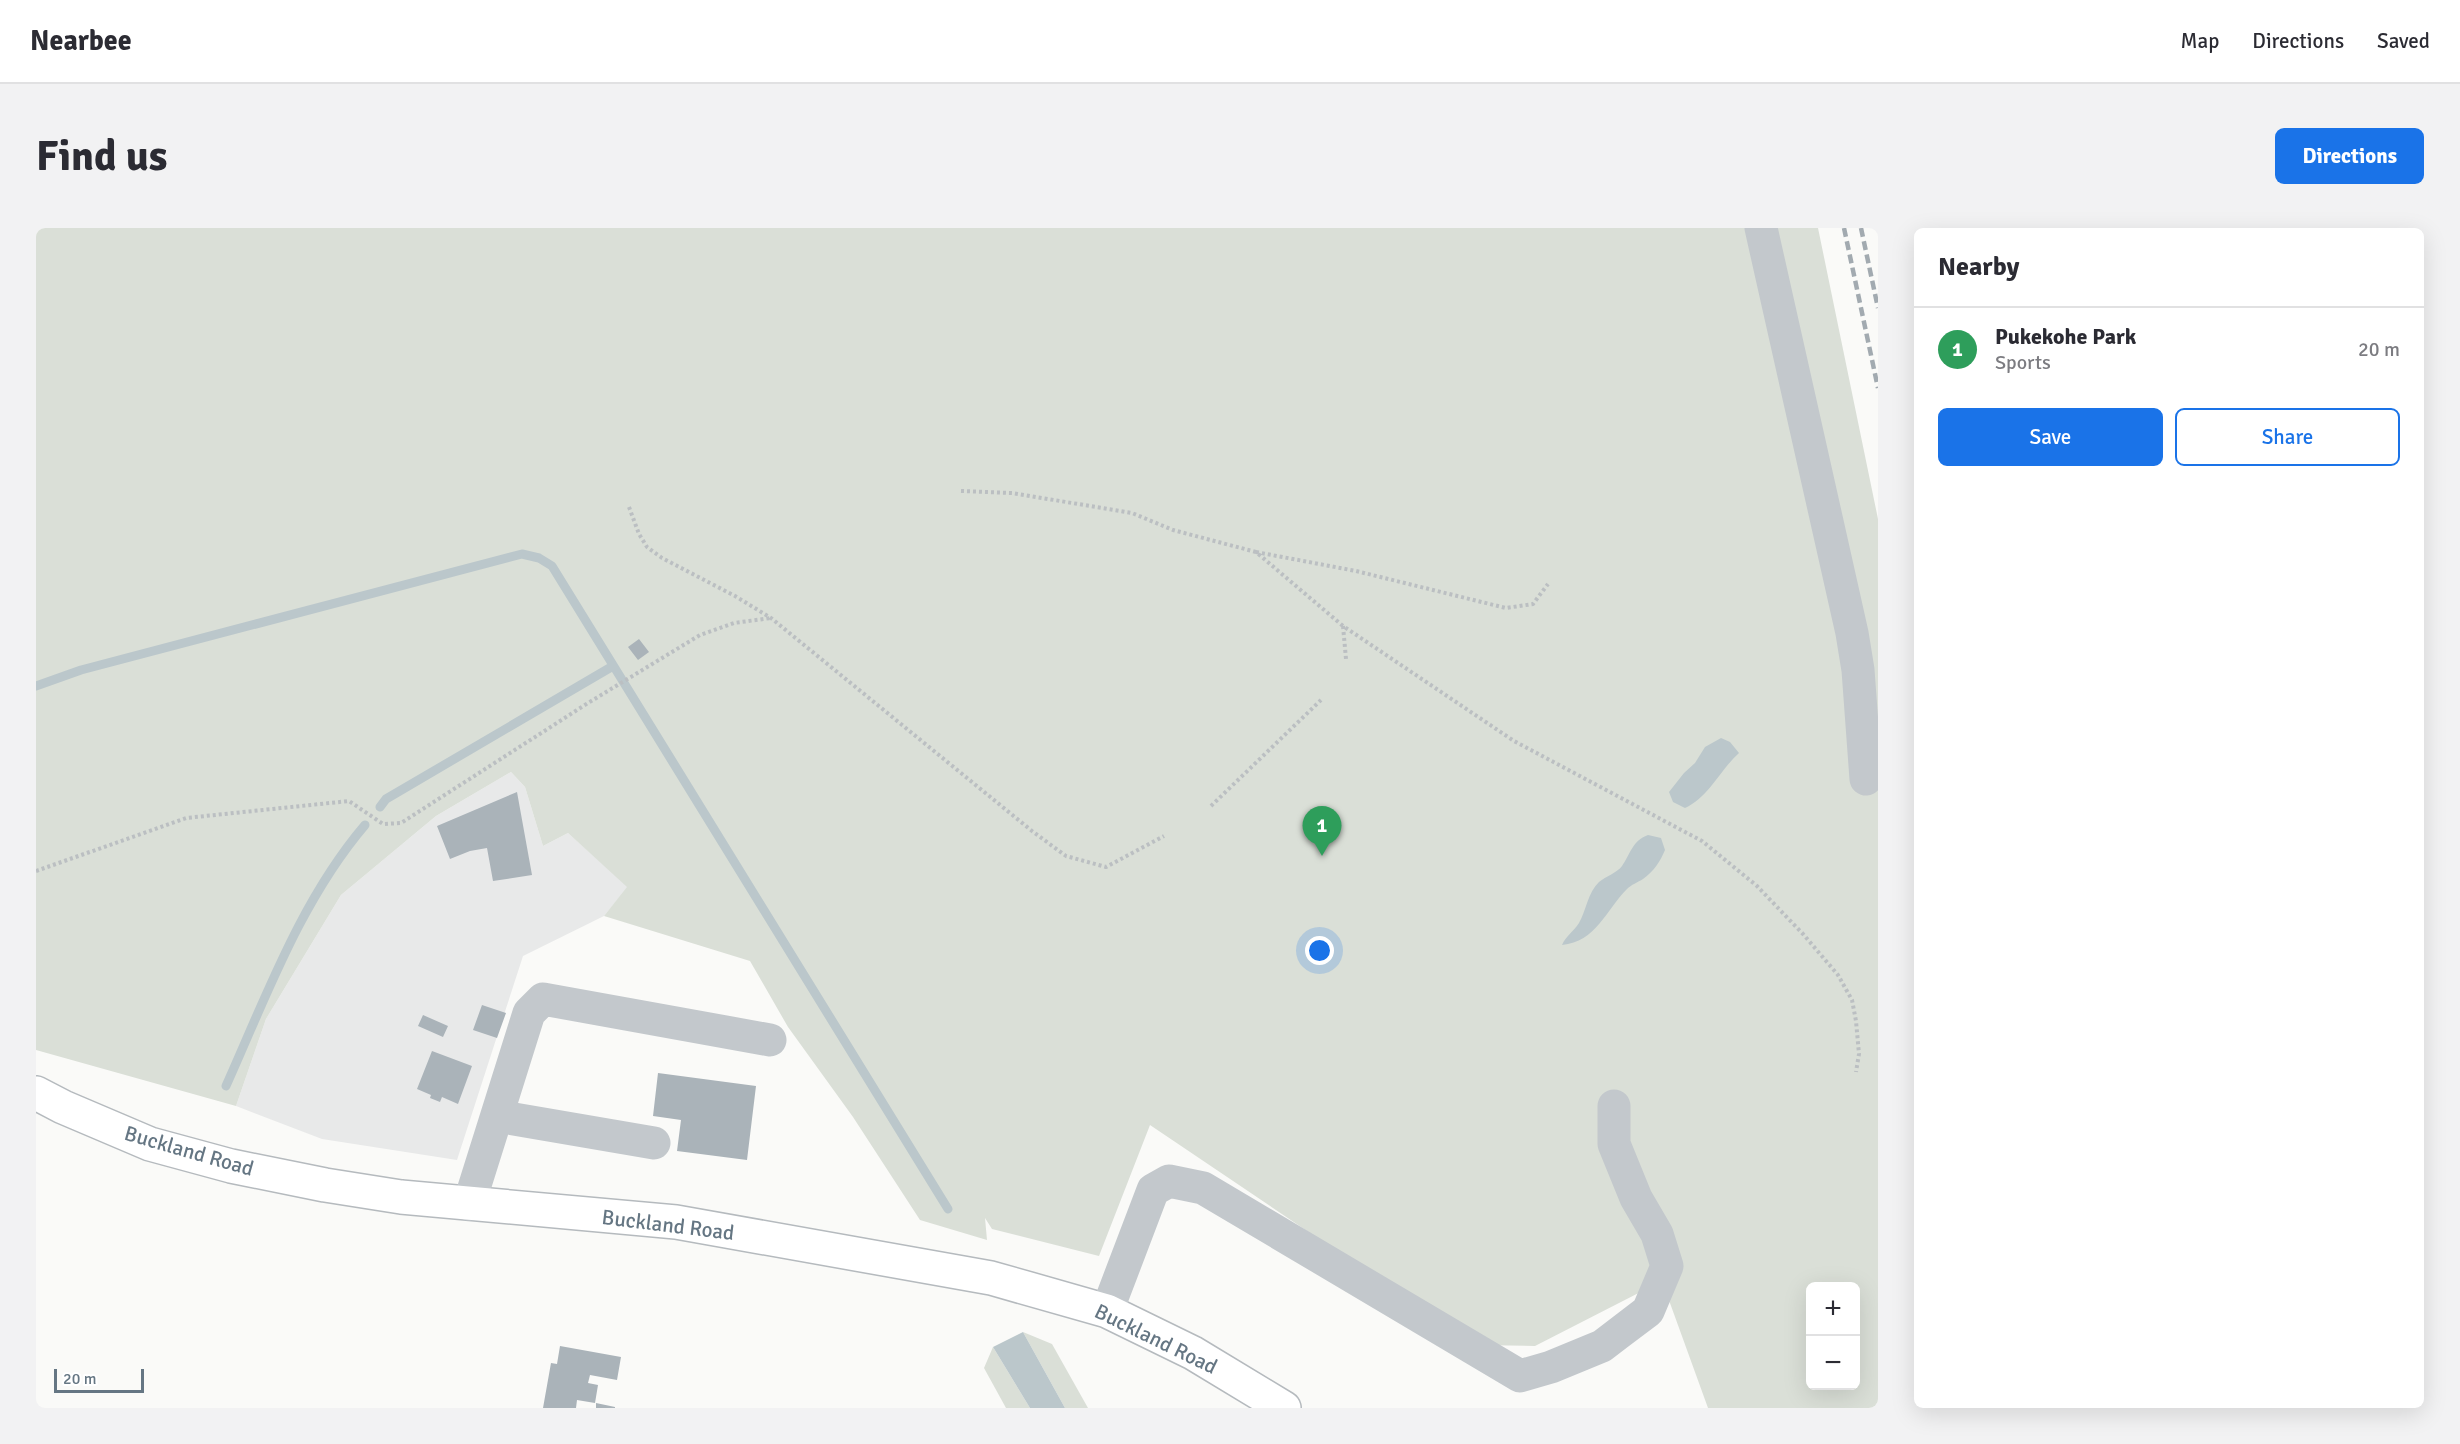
<!DOCTYPE html>
<meta charset="utf-8">
<style>
body{margin:0;font-family:Signika,sans-serif;background:#f2f2f3;color:#2b2b33}
.controls{position:absolute;right:18px;bottom:18px;display:grid;overflow:hidden;border-radius:9px;box-shadow:0 6px 24px #0002}
.controls button{width:54px;height:54px;display:grid;place-items:center;padding:0;border:0;border-bottom:2px solid #e1e1e2;background:#fff;color:#2b2b33;font:30px sans-serif}
.scale{position:absolute;left:18px;bottom:15px;width:90px;box-sizing:border-box;padding-left:6px;border:3px solid #657683;border-top:0;font-size:16px;line-height:21px;white-space:nowrap;color:#657683;-webkit-text-stroke:4px #fff;paint-order:stroke}
.you{position:absolute;left:1284px;top:723px;width:21px;height:21px;margin:-15px;border:4px solid #fff;border-radius:50%;background:#1a73e8;box-shadow:0 0 0 9px #1a73e833}
.badge{display:grid;place-items:center;width:39px;height:39px;border-radius:50%;background:#1a73e8;color:#fff;font-size:20px;font-weight:700}
.pin{position:absolute;translate:-50% -50px;filter:drop-shadow(0 2px 3px #0008)}
.pin::after{content:'';position:absolute;top:32px;width:21px;height:18px;background:inherit;clip-path:polygon(0 0,100% 0,50% 100%)}
.list{margin:0;padding:0;list-style:none}
h2{display:flex;justify-content:space-between;align-items:center;height:78px;margin:0;padding:0 24px;font-size:26px}
h2 small{font-size:20px;font-weight:400;color:#7c7c81}
.list li{display:grid;grid-template-columns:39px 1fr auto;gap:18px;align-items:center;box-sizing:border-box;height:84px;padding:0 24px;border-top:2px solid #e1e1e2}
.list b{display:block;font-size:22px;white-space:nowrap}
.list p{margin:0;font-size:20px;white-space:nowrap;color:#7c7c81}
.list em{font-size:20px;font-style:normal;color:#7c7c81}
.actions{display:flex;gap:12px;padding:18px 24px}
.actions a{flex:1;padding:14px 0;border:2px solid #1a73e8;border-radius:9px;text-align:center;font-size:21px;color:#1a73e8}
.actions .main{background:#1a73e8;color:#fff}
.map{position:relative;flex:none;width:1842px;height:1180px;overflow:hidden;border-radius:9px}
header{display:flex;align-items:center;gap:36px;box-sizing:border-box;height:84px;padding:0 30px;background:#fff;border-bottom:2px solid #e1e1e2}
header strong{font-size:28px}
nav{display:flex;gap:33px;margin-inline-start:auto;font-size:21px}
.intro{display:flex;align-items:center;justify-content:space-between;box-sizing:border-box;height:144px;padding:0 36px}
h1{margin:0;font-size:42px}
.button{padding:15px 27px;border-radius:9px;background:#1a73e8;color:#fff;font-size:21px;font-weight:700}
main{display:flex;gap:36px;padding:0 36px}
aside{flex:1;background:#fff;border-radius:9px;box-shadow:0 6px 24px #0002}
.map>svg:first-child{display:block}
.built{fill:#e8e9e9}
.green{fill:#dadfd7;fill-rule:evenodd}
.water{fill:#bbc7cb}
.lines{fill:none;stroke-linecap:round;stroke-linejoin:round}
.stream{stroke:#bbc7cb;stroke-width:9}
.building{fill:#aab3b9}
.major-casing{stroke:#b5babe;stroke-width:36}
.path{stroke:#bbbfc2;stroke-width:4;stroke-dasharray:3 3;stroke-linecap:butt}
.minor{stroke:#c3c8cc;stroke-width:33}
.major{stroke:#fff;stroke-width:33}
.rail{stroke:#a2aab0;stroke-width:4.5;stroke-dasharray:9 4.5;stroke-linecap:butt}
.labels{text-anchor:middle;dominant-baseline:central;stroke-width:6;stroke-linejoin:round;paint-order:stroke}
.street-label{font-size:21px;fill:#657683;stroke:#fff}
</style>
<header>
<strong>Nearbee</strong>
<nav><a>Map</a><a>Directions</a><a>Saved</a></nav>
</header>
<div class="intro"><h1>Find us</h1><a class="button">Directions</a></div>
<main>
<div class="map">
<svg width="1842" height="1180" viewBox="0 0 1842 1180">
<rect width="100%" height="100%" fill="#fafaf8"/>
<path class="built" d="M475,544L489,559L507,618L532,605L592,659L568,688L487,728L421,932L286,911L200,878L230,791L305,667L400,588Z"/>
<path class="green" d="M0,0H1782L1842,291V1180H1672L1626,1053L1499,1118L1440,1117L1114,897L1063,1028L956,1001L949,990L951,1012L884,992L817,889L752,799L714,733L568,688L591,659L532,605L507,618L489,559L475,544L400,588L305,667L230,791L200,878L0,822ZM1774,1058H1820V1158H1774Z
M987,1104L1016,1116L1052,1180H1029Z
M957,1119L994,1180H970L948,1140Z"/>
<path class="water" d="M1685,510L1694,514L1703,525C1684,542 1673,569 1649,580L1637,574L1633,564L1648,545L1659,535L1669,519Z
M1612,607L1625,610L1629,622C1624,634 1618,643 1607,651C1602,654 1595,657 1591,661C1570,682 1560,714 1526,717C1530,708 1537,704 1543,695C1550,683 1552,664 1563,654C1570,648 1581,645 1586,638C1595,625 1596,613 1612,607Z
M987,1104L1029,1180H994L957,1119Z"/>
<g class="lines">
<path class="stream" d="M0,458L45,442L486,326L503,330L516,338L912,981
M344,579L350,571L577,438
M190,858C230,769 265,672 329,597"/>
</g>
<path class="building" d="M603,411L613,424L602,432L592,419Z
M481,564L496,647L457,653L451,620L434,623L414,631L401,598Z
M446,777L470,785L461,810L437,802Z
M387,787L412,798L407,809L382,798Z
M396,823L436,838L422,876L406,869L404,874L394,870L395,867L381,861Z
M622,845L720,858L711,932L641,923L645,892L617,888Z
M524,1118L585,1129L581,1152L554,1147L552,1155L562,1157L559,1175L541,1172L540,1180H507L515,1135L521,1136Z
M560,1175L579,1179V1180H560Z"/>
<g class="lines">
<defs>
<path id="major" d="M0,865L27,879L114,916L195,938L289,957L365,969L640,994L955,1050L1071,1083L1157,1125L1248,1180"/>
</defs>
<use href="#major" class="major-casing"/>
<path class="path" d="M925,263L976,265L1096,285L1137,302L1220,324L1307,398L1478,513L1666,613L1721,658L1767,706L1802,747L1816,772L1820,793L1823,826L1820,844
M593,279L603,306L611,319L626,330L699,368L735,390L996,603L1030,628L1070,639L1128,608
M1220,324L1320,343L1470,380L1497,376L1512,356
M1307,398L1310,431
M1175,578L1285,472
M0,643L150,590L313,573L347,596L365,595L552,475L664,407L698,395L735,390"/>
<path class="minor" d="M1725,0L1816,405L1822,442L1830,551
M461,888L618,915
M433,976L493,785L507,771L734,812
M1071,1083L1117,962L1133,953L1167,960L1484,1148L1515,1139L1566,1118L1583,1105L1612,1083L1631,1038L1621,1006L1600,970L1578,916V878"/>
<use href="#major" class="major"/>
<path class="rail" d="M1808,0L1842,160
M1825,0L1842,80"/>
</g>
<g class="labels">
<g class="street-label">
<text transform="translate(153 923) rotate(16)">Buckland Road</text>
<text transform="translate(632 997) rotate(7)">Buckland Road</text>
<text transform="translate(1120 1111) rotate(26)">Buckland Road</text>
</g>
</g>
</svg>
<div class="controls">
<button>+</button>
<button>−</button>
</div>
<div class="scale">20 m</div>
<div class="you"></div>
<div class="pin badge" style="left:1286px;top:628px;background:#2e9e5b">1</div>
</div>
<aside>
<h2>Nearby<small></small></h2>
<ul class="list">
<li><span class="badge" style="background:#2e9e5b">1</span><div><b>Pukekohe Park</b><p>Sports</p></div><em>20 m</em></li>
</ul>
<div class="actions"><a class="main">Save</a><a>Share</a></div>
</aside>
</main>
